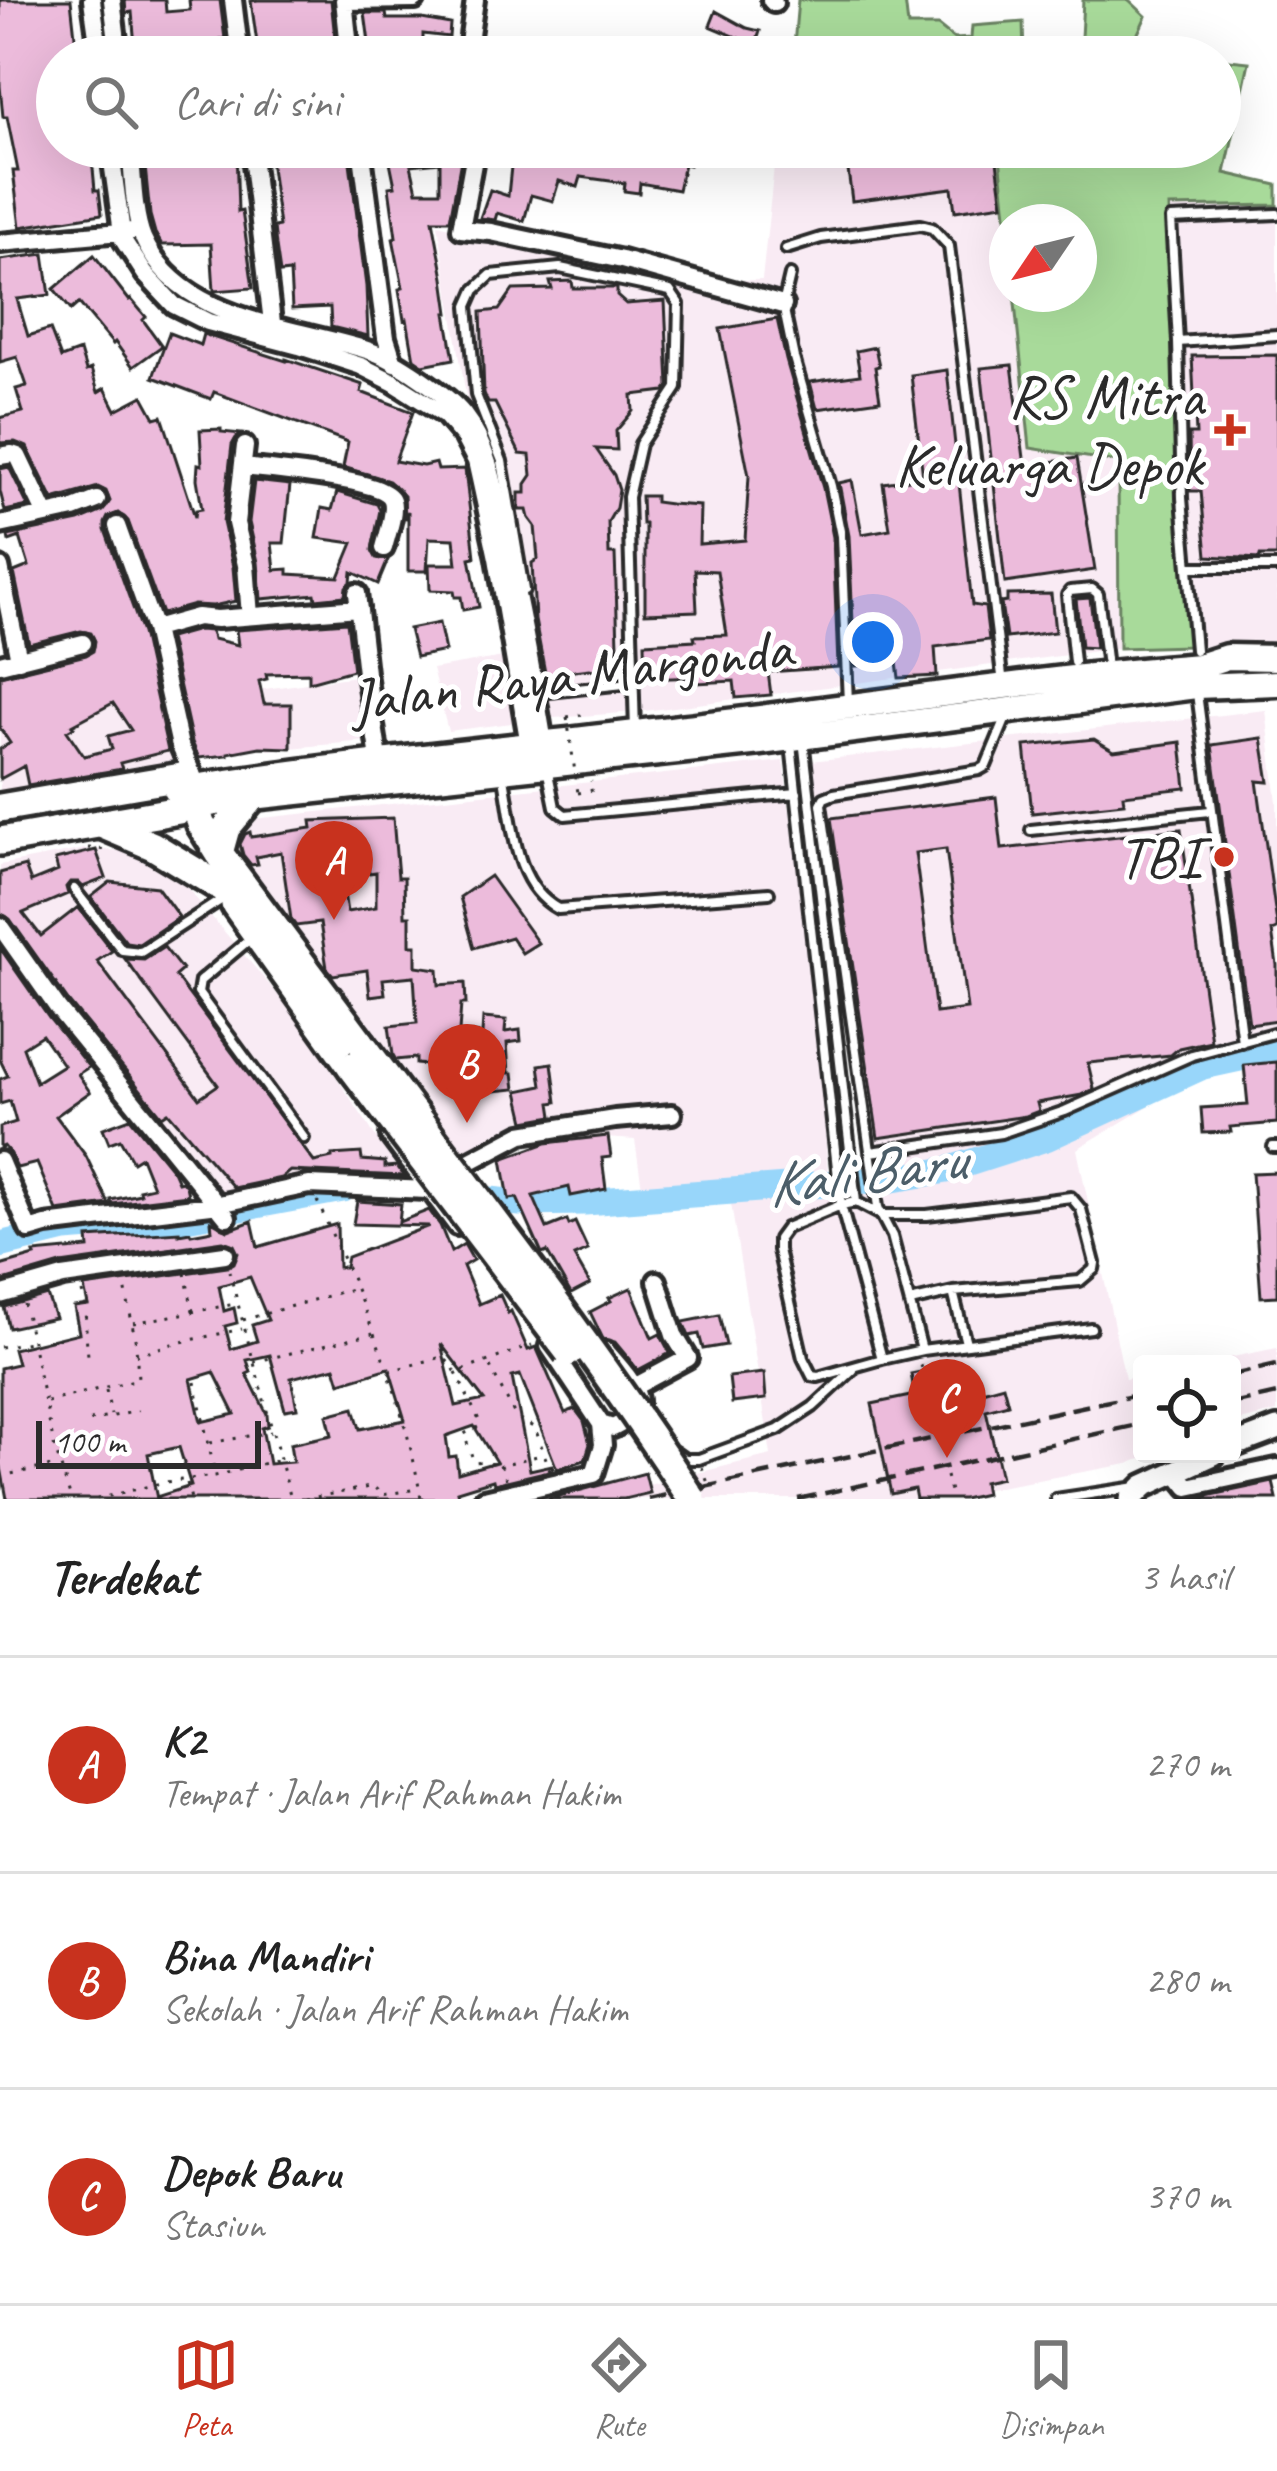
<!DOCTYPE html>
<html lang="id">
<meta charset="utf-8">
<style>
body{margin:0;font-family:Caveat,sans-serif;background:#f2f2f2;color:#222}
.controls{position:absolute;right:36px;bottom:36px;display:grid;overflow:hidden;border-radius:12px;box-shadow:0 12px 48px #0002}
.controls button{width:108px;height:108px;display:grid;place-items:center;padding:0;border:0;border-bottom:3px solid #e0e0e0;background:#fff;color:#222;font:60px sans-serif}
.compass{position:absolute;left:989px;top:204px;width:108px;height:108px;border-radius:50%;background:#fff;box-shadow:0 12px 48px #0002;rotate:235deg}
.scale{position:absolute;left:36px;bottom:30px;width:225px;box-sizing:border-box;padding-left:12px;border:6px solid #2b2b2b;border-top:0;font-size:33px;line-height:42px;white-space:nowrap;color:#2b2b2b;-webkit-text-stroke:9px #fff;paint-order:stroke}
.you{position:absolute;left:873px;top:642px;width:42px;height:42px;margin:-30px;border:9px solid #fff;border-radius:50%;background:#1a73e8;box-shadow:0 0 0 18px #1a73e833}
.badge{display:grid;place-items:center;width:78px;height:78px;border-radius:50%;background:#c8321e;color:#fff;font-size:39px;font-weight:700}
.pin{position:absolute;translate:-50% -99px;filter:drop-shadow(0 3px 6px #0008)}
.pin::after{content:'';position:absolute;top:63px;width:42px;height:36px;background:inherit;clip-path:polygon(0 0,100% 0,50% 100%)}
.list{margin:0;padding:0;list-style:none}
h2{display:flex;justify-content:space-between;align-items:center;height:156px;margin:0;padding:0 48px;font-size:51px}
h2 small{font-size:39px;font-weight:400;color:#767676}
.list li{display:grid;grid-template-columns:78px 1fr auto;gap:36px;align-items:center;box-sizing:border-box;height:216px;padding:0 48px;border-top:3px solid #e0e0e0}
.list b{display:block;font-size:45px;white-space:nowrap}
.list p{margin:0;font-size:39px;white-space:nowrap;color:#767676}
.list em{font-size:39px;font-style:normal;color:#767676}
.icon{flex:none;width:66px;height:66px;fill:none;stroke:currentColor;stroke-width:2;stroke-linecap:round;stroke-linejoin:round}
.map{position:relative;flex:none;width:1277px;height:1499px;overflow:hidden}
.search{position:absolute;background:#fff;box-shadow:0 12px 48px #0002;left:36px;right:36px;top:36px;height:132px;display:flex;align-items:center;gap:30px;box-sizing:border-box;padding:0 42px;border-radius:66px;color:#767676;font-size:45px}
.sheet{height:804px;background:#fff}
nav{display:flex;justify-content:space-around;align-items:center;box-sizing:border-box;height:168px;border-top:3px solid #e0e0e0;background:#fff;font-size:33px;color:#767676}
nav a{display:grid;justify-items:center;gap:6px}
nav .on{color:#c8321e}
.map>svg:first-child{display:block}
.built{fill:#f9ebf4}
.green{fill:#a8da9a;stroke:#6a8262;stroke-width:3}
.lines{fill:none;stroke-linecap:round;stroke-linejoin:round}
.river{stroke:#98d6fa;stroke-width:27}
.building{fill:#ecbbdb;stroke:#2b2b2b;stroke-width:3;fill-rule:evenodd}
.service-casing{stroke:#2b2b2b;stroke-width:16}
.minor-casing{stroke:#2b2b2b;stroke-width:26}
.tertiary-casing{stroke:#2b2b2b;stroke-width:30}
.primary-casing{stroke:#2b2b2b;stroke-width:33}
.trunk-casing{stroke:#2b2b2b;stroke-width:36}
.path{stroke:#2b2b2b;stroke-width:3;stroke-dasharray:3 9;stroke-linecap:butt}
.service{stroke:#fff;stroke-width:8}
.minor{stroke:#fff;stroke-width:16}
.tertiary{stroke:#fff;stroke-width:21}
.primary{stroke:#fff;stroke-width:24}
.trunk{stroke:#fff;stroke-width:27}
.rail{stroke:#2b2b2b;stroke-width:4.5;stroke-dasharray:18 9;stroke-linecap:butt}
.trunk-bridge-casing{stroke:#2b2b2b;stroke-width:36;stroke-linecap:butt}
.path-bridge{stroke:#2b2b2b;stroke-width:3;stroke-dasharray:3 9;stroke-linecap:butt}
.trunk-bridge{stroke:#fff;stroke-width:27}
.poi-dot{fill:#c8321e;stroke:#fff;stroke-width:4.5}
.labels{text-anchor:middle;dominant-baseline:central;stroke-width:10;stroke-linejoin:round;paint-order:stroke}
.poi-label{font-size:60px;fill:#2b2b2b;stroke:#fff;text-anchor:end}
.street-label{font-size:60px;fill:#2b2b2b;stroke:#fff}
.water-label{font-size:63px;font-style:italic;fill:#4c5e69;stroke:#fff}
</style>
<div class="map">
<svg width="1277" height="1499" viewBox="0 0 1277 1499">
<rect width="100%" height="100%" fill="#fff"/>
<filter id="ink" filterUnits="userSpaceOnUse"><feTurbulence type="fractalNoise" baseFrequency=".00833" numOctaves="2"/><feDisplacementMap in="SourceGraphic" scale="24" xChannelSelector="R" yChannelSelector="G"/><feConvolveMatrix kernelMatrix="1 2 1 2 8 2 1 2 1" color-interpolation-filters="sRGB"/></filter>
<g filter="url(#ink)">
<path class="built" d="M776,147H999L1007,225V294H1014L1030,448L1118,461L1119,648L637,712L540,719L505,481L467,402L438,224L661,281L762,280Z
M1277,205V647L1189,646L1172,335L1169,206Z
M90,644L89,670L120,711L158,703L176,761L0,794V661Z
M503,657L512,723L448,731L432,669Z
M363,675L377,740L268,750L258,690Z
M1266,710L1277,802V1050L1238,1052L1077,1149L1125,1379L1142,1376V1454H1153L1128,1464L932,1499H591L771,1455L731,1204L656,1206L644,1201L635,1140L561,1135L500,1151L476,1169L236,857V829L254,819L783,761L832,1116L825,1126L829,1196L868,1194L811,761Z
M85,849L130,851L172,870L296,1016L415,1196L296,1190L216,1202L0,941V865Z
M1277,1348V1412L1232,1423V1364H1198Z"/>
<path class="green" d="M798,0H905L908,26H938L954,39L971,38L972,26L1023,22L1024,57H748V53L793,57Z
M1083,0H1129L1146,16L1127,57H1080Z
M1220,59L1249,62L1225,173L1277,185V205L1169,207L1172,335L1189,646L1119,648L1118,462L1030,448L1014,294H1079V222H1007V225L999,147H1220Z"/>
<g class="lines">
<path class="river" d="M460,1197L520,1203L585,1202L893,1179L947,1170L1046,1138L1203,1066L1277,1050
M0,1245L65,1229L170,1221L343,1189"/>
</g>
<path class="building" d="M0,0H71L77,55L57,57V147H91L95,190H99L102,214L20,227L13,171H18L7,117H3L0,86Z
M125,0H165L166,12L190,10L189,0H220L225,39H221L223,57H136L132,12L126,13Z
M258,0H331L337,57H259L251,1Z
M716,11L747,28L760,31L752,57H733L739,38L710,26Z
M365,13H386L387,19H422L450,24L449,37L423,34V47H402L404,57H371Z
M143,147H191L192,152L236,148L238,212L242,211L253,288L214,291L211,244L162,245L155,233L150,215Z
M295,147H348L366,286L368,336L331,327L330,307L292,309L290,272L280,273L276,246L274,227L279,226L269,152Z
M387,147H407L408,150L463,149L450,220H433L444,278L449,313H446L454,359L423,365L414,359L407,319L404,320L399,289L403,288L393,238L396,237L389,187L395,186ZM440,162V191H417L411,165Z
M513,147H558L574,152L575,147H691L689,165L684,164L678,190L640,183L639,193L624,191L625,183L581,177L578,187L559,181L553,201L531,195L524,221L497,213L495,220L480,218L490,190L508,196Z
M845,147H995L1003,204L955,211L952,188L852,201Z
M44,254L50,295L17,299L28,336L50,329L61,358L80,351L86,371L91,369L98,392L105,388L116,410L143,396L155,418L162,416L195,517L196,510L202,509L197,479L198,464L202,465L200,430L221,429V432L242,434L236,438L232,445L223,522L233,567L236,601L213,606L194,605L162,614L128,521L118,513L108,517L105,523V530L142,633L168,751L120,763L122,769L28,785L24,766L0,779V749L10,743L0,728V676L86,655L93,651L95,641L91,633L81,631L29,644L14,572L29,566L20,537L9,541L8,536L79,521L103,511L110,501L106,491L98,487L53,500L27,447L15,442L0,443V418L23,412L16,389L27,386L17,357L0,362V260ZM113,703L131,730L108,736L112,749L84,756L67,731L74,727L72,725Z
M94,255L129,300L131,299L146,317L143,320L162,346L133,367L115,342L113,344L79,303L71,310L54,289Z
M572,281L573,288H617V296L626,304L665,301L669,386L665,391L632,395L633,411L616,431L617,450L596,449L614,475L619,490L616,508L608,522L609,554H615L618,646L613,662L615,677L590,669L566,672L546,678L535,620L532,563L538,559L535,526L529,518L527,510H519V493H526V484L532,475L530,455L520,454L495,403H488L484,393L481,312L499,310L513,290L552,289L550,282Z
M777,319L786,360L823,488L833,537L838,667L768,672L771,695L736,698L734,681L697,683V677L646,679L645,643L695,640L694,636L727,635L717,571L695,570L697,611L645,613V524H642L641,496H655V502L670,504L700,506L699,544L745,540L749,476L720,329Z
M169,333L200,345L203,334L286,361V359L363,385L361,392L413,412L395,461L423,466L436,463L438,470L465,469L475,557L470,558L479,607L463,610L461,597H455L454,591L430,590L429,564H457L454,539L429,538L427,571H408V511L405,519L404,496L389,481L343,467L348,442L214,392L211,399L153,377Z
M875,347L879,366L875,367L880,400L817,409L810,382L860,375L856,351Z
M1277,355V556H1260V559L1207,556L1201,491H1190L1189,434H1196L1192,356Z
M1012,365L1025,466L1077,458L1095,570L1005,583L981,368Z
M947,370L972,605L985,607L989,640L935,647L937,676L899,678L897,662L855,666L849,536L839,483L852,480L862,534L890,529L883,483L923,477L911,375Z
M9,467L28,506L5,511L0,491V469Z
M254,481L290,485L284,543H272L275,570L288,569V574L339,577L353,543L317,538L322,508L332,510L337,492L377,504L380,510L372,550L376,558L388,560L378,584L352,572L351,582L346,587L345,596L316,599L315,594L261,599L258,562L249,522Z
M1051,594L1055,632L1006,638L1001,603L1007,602V595Z
M1090,598L1096,648L1081,647L1076,599Z
M347,622L353,670L309,682V673L266,674L267,679L259,681L264,704H291V748L260,747L228,753V755L199,758L192,742L169,638L198,630L211,631L213,639L238,645L236,630Z
M439,623L445,651L416,657L409,629Z
M1262,738L1269,782L1257,781L1277,924V929L1272,931L1277,965V1020L1249,1024L1212,745Z
M1094,739L1114,751L1181,742L1186,788L1123,795L1124,803L1032,813L1025,746Z
M996,797L1002,849L1181,829L1211,1041L1179,1048L1171,1055L1088,1063L1094,1089L1082,1095L1037,1103L1039,1111L1026,1116L878,1138L831,818ZM946,849L967,1009L936,1013L915,853Z
M393,818L398,877H404L405,916H410V945H416V966L438,969L439,985L465,983L466,1004H461L459,1032L482,1034L483,1018L506,1020L505,1032L520,1030L521,1041L507,1043L509,1073H513L515,1089L493,1091V1086L464,1088L462,1068L416,1064V1058L396,1060L393,1055L389,1026L417,1023L414,976L383,979L385,994L370,996L367,970L333,975L327,968L320,923L296,926L291,919L281,852L256,857L258,864L251,865L243,855L240,844L245,834L250,832L251,837L312,828L311,821ZM366,850L369,873L376,872V907L347,912L338,857H344L343,851Z
M96,850L106,878L83,887L78,882H70L66,887L68,894L23,913L41,936L78,907L112,951L97,961L199,1098L218,1085L125,959L144,960L164,947L182,970L175,976L314,1162L332,1158V1155L361,1153L362,1160L385,1162V1167L397,1166L404,1176L290,1171L281,1178L234,1188L168,1112L162,1116L69,1002L10,919L0,913V873L25,866L31,882L58,871L55,860Z
M490,876L538,943L522,953L511,937L474,948L460,897Z
M110,882L157,887L179,917L139,944L126,942L91,897Z
M0,948L49,1018L89,1067L78,1074L90,1092L56,1116L86,1156L109,1204L57,1211L37,1163L17,1168L9,1152L4,1146L0,1148V1127L16,1122L10,1101L0,1104V1079L8,1076L0,1060ZM42,1035L63,1065L36,1082L23,1047Z
M1277,1062V1123L1230,1127L1231,1132L1203,1133L1201,1108L1248,1105L1244,1065Z
M552,1063L557,1102L551,1103L553,1116L525,1121L518,1091L542,1086L539,1065Z
M130,1118L173,1171L178,1182L182,1181L186,1186L188,1195L112,1204L111,1200L140,1194L139,1190L153,1187L141,1157L133,1162L120,1139L109,1143L103,1128Z
M608,1136L611,1157L602,1158L606,1189L571,1196L569,1187L533,1196L547,1228L567,1220L569,1225L575,1222L588,1250L574,1256L590,1284L571,1294L547,1252L542,1254L517,1198L509,1199L502,1159L546,1143Z
M1277,1172V1296L1261,1297L1252,1173Z
M357,1201L401,1204L399,1222L429,1210L440,1225L451,1252L464,1244L473,1260L463,1266L479,1304L500,1295L508,1313L511,1311L528,1350L536,1347L565,1413L575,1409L584,1421L590,1444L585,1460L557,1469L520,1375L512,1377L530,1470L552,1465L553,1470L494,1484L493,1480L457,1491L459,1499H159V1496L191,1486L179,1447L148,1454L157,1499H7L0,1462V1368L17,1364L13,1349L79,1333L74,1307L88,1305L84,1287L227,1267L234,1263L238,1253L234,1245L223,1241L61,1264L0,1282V1266L35,1256L34,1253L89,1248L88,1238L179,1232V1234L190,1232L191,1234L212,1230L211,1221L228,1230L252,1221L258,1247L337,1224L338,1267H345L347,1257L429,1226L353,1224ZM250,1277L268,1320L252,1325L257,1341L231,1349L225,1326L237,1323L234,1308L224,1311L219,1286ZM441,1344L484,1400L456,1406ZM270,1355L285,1410L297,1408L291,1378L335,1367L340,1383L389,1368L405,1420L360,1429L354,1408L327,1415L332,1435L290,1444L293,1462L269,1464L262,1428L268,1426L267,1414L247,1374L251,1372L247,1360ZM214,1372L235,1414L201,1422L191,1379ZM474,1426L496,1462L458,1473L456,1456L449,1457L446,1436Z
M631,1288L652,1338L660,1334L670,1353L638,1370L615,1342L603,1339L590,1312L611,1301L609,1298Z
M47,1295L55,1318L9,1328L4,1307Z
M719,1315L726,1345L703,1349L699,1334L689,1336L683,1322Z
M936,1369L940,1387L980,1379L982,1391L1003,1385L1008,1404L986,1410L1001,1478L983,1482L985,1494L963,1499H916L914,1489L891,1494L872,1404L915,1395L911,1374Z
M764,1373L766,1399L732,1403L729,1377Z
M645,1473L650,1493L624,1499H548Z
M1273,1482L1277,1499H1193Z"/>
<g class="lines">
<defs>
<path id="service" d="M786,249L821,238L920,225L932,228L949,246L1003,684
M790,275L783,305L794,358L831,486L841,536L848,703
M1178,342L1277,335
M1189,567H1277
M524,590L502,461L476,395L468,306L475,290L491,275L560,268L670,291L679,304L677,388L640,444L628,497L635,731
M1195,650L1182,498L1178,342L1171,219L1277,214
M1074,662L1067,595L1070,591L1092,589L1098,594L1106,659
M540,693L633,683
M1197,693L1242,1042
M803,739L856,1202
M791,744L841,1205L882,1359
M547,768L555,807L565,815L797,793
M503,773C513,820 512,884 558,909L769,893
M1031,830L1210,811
M74,889L122,950L141,952L227,896
M250,939L200,981L198,993L304,1138
M1273,1147H1277
M871,1152L1001,1133L1065,1111L1192,1055L1277,1032
M953,1292L966,1343
M910,1302L953,1292L1080,1281L1094,1269L1095,1263L1081,1209L1071,1197L927,1215H881L878,1207L821,804L824,798L834,794L979,770L986,766L1008,713
M922,1350L892,1236L881,1215L856,1202L841,1205L786,1228L778,1239V1250L803,1358L812,1376L818,1377L882,1359L922,1350L1091,1328
M675,1452L685,1459H699L778,1430L813,1407L853,1370
M1056,1499L1137,1487"/>
<path id="minor" d="M92,0L100,57
M112,0L119,57
M233,0L240,57
M344,0L350,57
M771,0L774,3
M344,1L415,0
M467,57L475,0
M110,147L123,240L145,274L174,305L208,322L299,346L361,366L393,382L445,415L463,436L476,461L480,479L497,558L529,745
M130,147C133,173 133,214 143,238C180,323 296,326 373,352C395,359 449,396 463,414C492,451 497,500 506,544C521,610 533,676 544,743
M251,147L273,331
M361,147L386,338L394,363
M476,147L461,229L491,232L622,260L783,305
M0,243L131,231
M245,446L236,523L246,565L250,616
M0,456L12,454L18,456L46,515
M243,467C267,470 385,479 392,500C396,512 387,535 384,548
M0,525L74,509L97,500
M117,526L154,629L180,746L193,776
M0,567L19,660
M357,593L366,673L378,752
M154,629L197,617L217,619L359,608
M0,664L83,643
M0,926L59,1010L227,1217
M390,1136L457,1226
M0,1161L29,1230L46,1225L219,1204L309,1185L428,1190
M465,1164L522,1134L615,1119L672,1114
M0,1295L63,1277L225,1254
M549,1346L601,1424L613,1428L635,1416C647,1391 621,1370 606,1351
M634,1387L688,1358L674,1335L657,1281
M1175,1471L1188,1487L1277,1468
M484,1499L594,1474L603,1445L601,1424"/>
<path id="tertiary" d="M1232,1446L1277,1429
M1131,1499L1144,1486L1214,1454"/>
<path id="primary" d="M176,790C356,761 539,746 719,723C879,704 1039,678 1199,666L1227,657L1277,658
M181,809L252,797L761,742L1196,686L1277,683"/>
<path id="trunk" d="M0,808L187,776L201,824L219,853L361,1043
M101,824L153,846L224,889
M0,841L179,810
M219,853L226,828L252,797
M235,904L351,1066"/>
</defs>
<use href="#service" class="service-casing"/>
<use href="#minor" class="minor-casing"/>
<use href="#tertiary" class="tertiary-casing"/>
<use href="#primary" class="primary-casing"/>
<use href="#trunk" class="trunk-casing"/>
<path class="path" d="M567,717L580,715L581,717
M578,793L593,790L591,781
M88,848L108,850
M317,1201C361,1298 404,1394 421,1499
M229,1271L291,1499
M185,1273L193,1311
M82,1292C87,1312 85,1333 88,1355
M24,1304L54,1445L71,1499
M243,1320L355,1288
M133,1323L235,1304
M0,1347L30,1342
M136,1355L172,1344L242,1329
M254,1362L373,1333
M921,1365L936,1428
M490,1367L516,1417L535,1428L550,1470
M389,1371L442,1357L452,1365L456,1373L532,1345
M456,1373L480,1422L478,1427L464,1434L474,1462L484,1461L494,1467L501,1465
M195,1382L215,1474
M106,1390L111,1415
M47,1402L138,1379L136,1344L125,1286
M90,1421L138,1411
M210,1443L271,1432
M702,1467L709,1486
M0,1476L58,1465
M946,1476L952,1499
M506,1479L501,1465L541,1455
M187,1483L191,1499
M97,1499L165,1482L215,1476L277,1460
M305,1499L370,1487H374L382,1495L417,1489"/>
<use href="#service" class="service"/>
<use href="#minor" class="minor"/>
<use href="#tertiary" class="tertiary"/>
<use href="#primary" class="primary"/>
<use href="#trunk" class="trunk"/>
<path class="rail" d="M1232,1375L1277,1365
M1232,1404L1277,1394
M648,1499L1142,1394
M798,1499L1142,1424"/>
<defs>
<path id="trunk-bridge" d="M361,1043C473,1194 589,1341 692,1499
M351,1066L569,1352"/>
</defs>
<use href="#trunk-bridge" class="trunk-bridge-casing"/>
<path class="path-bridge" d="M567,717L578,793"/>
<use href="#trunk-bridge" class="trunk-bridge"/>
</g>
</g>
<g class="poi-dot">
<path d="M1224 412h12v12h12v12h-12v12h-12v-12h-12v-12h12z"/>
<circle cx="1224" cy="857" r="12"/>
</g>
<g class="labels">
<g class="poi-label">
<text x="1203" y="396">RS Mitra<tspan x="1203" dy="69">Keluarga Depok</tspan></text>
<text x="1200" y="857">TBI</text>
</g>
<g class="street-label">
<text transform="translate(571 674) rotate(-7)">Jalan Raya Margonda</text>
</g>
<g class="water-label">
<text transform="translate(865 1172) rotate(-8)">Kali Baru</text>
</g>
</g>
</svg>
<div class="controls">
<button><svg class="icon" aria-label="locate" viewBox="0 0 24 24"><circle cx="12" cy="12" r="6"/><path d="M12 2v4M12 18v4M2 12h4M18 12h4"/></svg></button>
</div>
<svg class="compass" viewBox="-18 -18 36 36"><path d="M0-13l5 13h-10z" fill="#e53935"/><path d="M0 13l5-13h-10z" fill="#767676"/></svg>
<div class="scale">100 m</div>
<div class="you"></div>
<div class="pin badge" style="left:334px;top:920px">A</div>
<div class="pin badge" style="left:467px;top:1123px">B</div>
<div class="pin badge" style="left:947px;top:1458px">C</div>
<div class="search"><svg class="icon" aria-label="search" viewBox="0 0 24 24"><circle cx="10" cy="10" r="6"/><path d="M15 15l6 6"/></svg>Cari di sini</div>
</div>
<section class="sheet">
<h2>Terdekat<small>3 hasil</small></h2>
<ul class="list">
<li><span class="badge">A</span><div><b>K2</b><p>Tempat · Jalan Arif Rahman Hakim</p></div><em>270 m</em></li>
<li><span class="badge">B</span><div><b>Bina Mandiri</b><p>Sekolah · Jalan Arif Rahman Hakim</p></div><em>280 m</em></li>
<li><span class="badge">C</span><div><b>Depok Baru</b><p>Stasiun</p></div><em>370 m</em></li>
</ul>
</section>
<nav>
<a class="on"><svg class="icon" aria-label="map" viewBox="0 0 24 24"><path d="M3 6l6-2 6 2 6-2v14l-6 2-6-2-6 2zM9 4v14M15 6v14"/></svg>Peta</a>
<a><svg class="icon" aria-label="directions" viewBox="0 0 24 24"><path d="M12 3l9 9-9 9-9-9zM9 14v-3h6M13 9l2 2-2 2"/></svg>Rute</a>
<a><svg class="icon" aria-label="saved" viewBox="0 0 24 24"><path d="M7 4h10v16l-5-4-5 4z"/></svg>Disimpan</a>
</nav>
